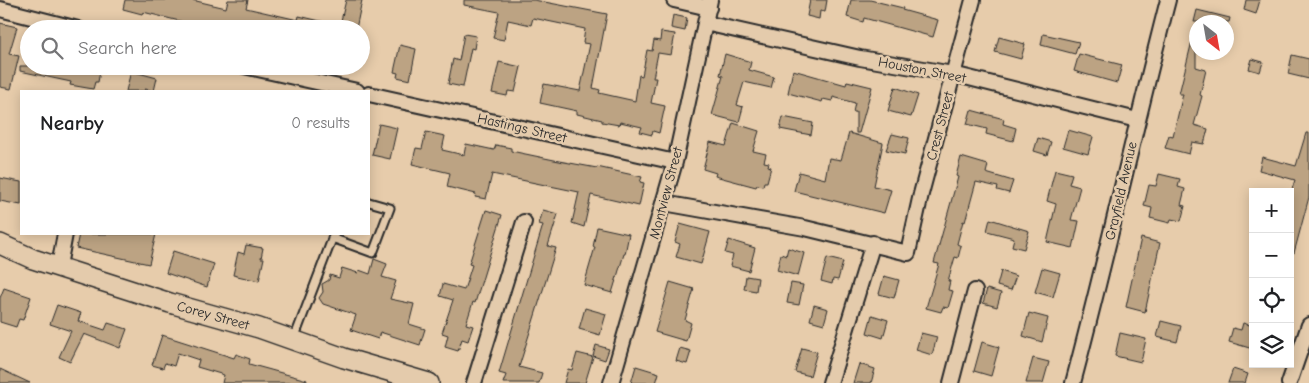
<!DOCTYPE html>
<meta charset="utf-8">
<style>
body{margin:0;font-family:"Comic Neue",sans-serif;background:#f6f6f6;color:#202124}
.controls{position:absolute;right:15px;bottom:15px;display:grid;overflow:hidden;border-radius:0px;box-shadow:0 2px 12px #0003}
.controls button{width:45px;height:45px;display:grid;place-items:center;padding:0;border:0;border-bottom:1px solid #e0e0e0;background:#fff;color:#202124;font:25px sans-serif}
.compass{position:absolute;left:1189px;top:15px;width:45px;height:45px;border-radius:50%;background:#fff;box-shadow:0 2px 12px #0003;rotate:149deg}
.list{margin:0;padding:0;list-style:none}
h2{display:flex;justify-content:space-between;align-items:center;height:65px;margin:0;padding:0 20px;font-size:21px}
h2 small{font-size:16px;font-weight:400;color:#757577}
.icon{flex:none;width:28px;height:28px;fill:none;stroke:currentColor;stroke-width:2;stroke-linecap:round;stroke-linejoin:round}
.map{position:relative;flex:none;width:1309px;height:383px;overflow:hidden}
.search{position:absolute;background:#fff;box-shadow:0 2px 12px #0003;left:20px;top:20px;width:350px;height:55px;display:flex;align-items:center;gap:12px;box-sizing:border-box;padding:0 18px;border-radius:28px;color:#757577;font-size:19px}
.panel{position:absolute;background:#fff;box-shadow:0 2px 12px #0003;left:20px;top:90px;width:350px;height:145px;border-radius:0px}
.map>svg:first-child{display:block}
.building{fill:#bca383;stroke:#2b2b2b}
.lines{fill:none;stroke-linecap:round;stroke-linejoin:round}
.lane-casing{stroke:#2b2b2b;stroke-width:11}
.street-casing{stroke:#2b2b2b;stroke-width:18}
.secondary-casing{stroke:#2b2b2b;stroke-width:22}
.lane{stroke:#e4cbac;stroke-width:7}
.street{stroke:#e4cbac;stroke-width:14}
.secondary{stroke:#e4cbac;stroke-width:19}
.labels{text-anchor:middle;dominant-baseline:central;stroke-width:5;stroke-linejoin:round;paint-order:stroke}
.street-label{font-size:14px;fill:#2b2b2b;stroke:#e4cbac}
</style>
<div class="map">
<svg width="1309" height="383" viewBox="0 0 1309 383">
<rect width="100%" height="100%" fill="#e7ccab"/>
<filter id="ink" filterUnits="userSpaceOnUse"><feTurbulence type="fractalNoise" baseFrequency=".02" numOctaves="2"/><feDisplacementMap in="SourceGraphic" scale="10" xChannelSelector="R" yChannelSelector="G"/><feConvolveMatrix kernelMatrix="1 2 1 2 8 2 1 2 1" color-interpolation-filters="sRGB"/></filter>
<g filter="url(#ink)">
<path class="building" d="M125,0H192L226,8L228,0H248L246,8L298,20L299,16L333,24V29H212L143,12L142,14L123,9Z
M346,0H362L356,29H339Z
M464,0H534L607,14L593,88L600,90L599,93L635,101L639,75L642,76L647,50L652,51L654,40L660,41L661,32L675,34L671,55L658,53L653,78H656L651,103L665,106L659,133L653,131L652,135L640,132L642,127L620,122L619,125L602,122V120L577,114V111L540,103L544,84L580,91L590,44L583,43L585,29L533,18L531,25L508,20L504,40L493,38L499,12L464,5Z
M810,0H827L825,12L820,11L819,19L807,16Z
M851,0H870L903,8L902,10L938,20L933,37L864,18L863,22L847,17Z
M1246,0H1260L1256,14L1244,10Z
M1197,10L1230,18L1229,22H1194Z
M673,15L687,18L685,31L671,28Z
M0,23L17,27L9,54L19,56L11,89L0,87Z
M464,34L476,36L474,49L471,48L463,87L448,84L453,59L459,61Z
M1043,34L1079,42L1075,54L1041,45Z
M999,37L1025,44L1021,59L995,52Z
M1192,41L1196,42V67L1206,70L1200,95L1202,96L1194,125L1208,129L1204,144L1192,142L1189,154L1165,148L1169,135L1173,136L1183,94H1179Z
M400,45L416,49L410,80L397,77L398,73L394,72Z
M725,54L751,62L749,70L774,77L771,88L744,82L737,105L743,107L739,122L712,115L723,76L720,75Z
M1079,54L1122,65L1117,83L1074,71Z
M1292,55L1309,59V79L1288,74Z
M1252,59L1263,62L1260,72L1249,69Z
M499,62L521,67L515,92L508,91L507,96L492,93Z
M20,66H101L98,82H95L93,89L70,85L71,82L20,71Z
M793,70L846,85L847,81L872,87L859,133H856V112H853L855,103L833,97L832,101L823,99L822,102L788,93Z
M131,71L157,78L154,91L145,89V91H126Z
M895,87L918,95L911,117L888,111Z
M971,110L1004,119L1003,124L1016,128L1013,141L986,134L987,129L967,124Z
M783,117L813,123L811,135L780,129Z
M733,123L759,131L753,151L766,154L764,162L769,163L768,166L771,167L767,182H764L763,186L757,185L756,187L715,176L716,173L703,169L710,142L726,146Z
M379,124L397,128L390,159L372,155Z
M1068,130L1093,137L1088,154L1063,147Z
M426,132L445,136L442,150L464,155L466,144L494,150L496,145L511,148V151L559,161L597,168V167L642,177L640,182L644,183L639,206L591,195L584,227L572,223L579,192L492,174L486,199L475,197L476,194L447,187L450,173L412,164L416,148L422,149Z
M849,133L883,143L874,186L891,190L884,213L794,191L799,172L825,179L829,158L841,160Z
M1306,133H1309V197L1294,253H1290V195L1295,180L1259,170L1262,157L1296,166Z
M892,134L909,138L905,154L886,150Z
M1038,138L1051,142L1047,155L1034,151Z
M961,157L988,165L986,173L1013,181L1009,193L997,190L998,187L976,182L965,222L963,221L957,244L961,246L958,258L955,257L948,281H950L948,290L953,291L948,308L943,307L941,312L926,308L939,264L934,263L958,177L956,176Z
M1055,170L1072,174L1069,184L1080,187L1071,220L1079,221L1073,248L1047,242L1056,204L1047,201Z
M1159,174L1180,179L1178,187L1185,189L1181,205L1185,206L1181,221L1171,219L1170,223L1150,218L1152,208L1144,206L1149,185L1156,186Z
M0,178L21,182V205L0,201Z
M486,210L502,215L475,303L473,302L466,324L473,326L468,341L462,339L458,351L445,347L448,335L442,333L453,300L440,296L443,284L464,290L472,265L469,264Z
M543,210L558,214L548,246L556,248L519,367L542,373L539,383H503L506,375L499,373L543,225L539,224Z
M990,219L1029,231L1024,249L1012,246L1014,238L987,231Z
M680,224L710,232L701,264L676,257L680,244L675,242Z
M597,227L629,234L625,254H624L612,293L584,285L595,247H593Z
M79,234H156L149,264L76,248Z
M1141,238L1160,243L1145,312L1126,307Z
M729,240L755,248L749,271L730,266L733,255L725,253Z
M246,245L263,248L261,258H264L259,281L233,275L238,252L244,254Z
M788,248L804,253L798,276L777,270L781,254L786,256Z
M173,251L214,264L207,287L166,273Z
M827,258L843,262L838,280L833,279L832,284L821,281Z
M374,259L387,264L382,277L396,281L390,299L414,304L409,324L425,329L420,345L380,332L378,339L351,330L356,315L323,304L319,298L323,292L322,284L329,280L330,275L339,278L342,268L358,273L359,270L370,274Z
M1042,268L1060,273L1053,297L1035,292Z
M1001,271L1016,276L1011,290L997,286Z
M746,276L758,278L756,291L744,289Z
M884,276L899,280L894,298L879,294Z
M670,282L694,289L685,320L691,323L686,341L655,332Z
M791,283L803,285L799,305L787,303Z
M4,288L31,297L23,320L19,319L16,327L0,322V298Z
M987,289L1001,293L997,307L983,303Z
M57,305L81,313L78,321L105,330L108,323L127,329L120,348L84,334L70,362L59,357L71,331L50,324Z
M814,305L828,309L824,324L810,320Z
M585,308L606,314L600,335L579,329Z
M1029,313L1048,318L1042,342L1023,336Z
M872,315L888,320L883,338L867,333Z
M1161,321L1181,326L1177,342L1157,337Z
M1243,323L1253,326V349L1229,342L1233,328L1241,330Z
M921,333L937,337L932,355L916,350Z
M1120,333L1146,339L1141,362L1115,356Z
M162,335L234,358L236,354L250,359L249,364L307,380L306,383H222L224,375L197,367L199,360L178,353L174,366L165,363L163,368L152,365Z
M982,342L999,347L991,376L974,371Z
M596,345L609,349L605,360L593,356Z
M680,348L691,351L687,364L676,361Z
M802,348L817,352L810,376L795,372Z
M577,353L593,357L585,383H564L568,369L572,370Z
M1033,358L1049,362L1043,383H1026Z
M859,364L875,369L871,383H853Z
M636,366L659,373L656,383H631Z
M0,369L30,383H0Z
M1233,369L1248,374L1245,383H1228Z"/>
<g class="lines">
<defs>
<path id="lane" d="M332,238L373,253L390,208L369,202
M294,339L334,234"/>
<path id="street" d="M674,0L709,8
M0,9L78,29
M705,23L860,58L953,74L1137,120
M244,66L357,91
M369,94L675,162
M664,203L805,228L908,253L921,194L973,0
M59,266L65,234
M474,383L524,222
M611,383L675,162L710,0
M830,383L873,243
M951,383L975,291
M1073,383C1107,256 1135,127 1168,0
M1289,383L1309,325"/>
<g id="secondary">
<path id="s1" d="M0,244L33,259L170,303L259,328L344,358L429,383"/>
</g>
</defs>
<use href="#lane" class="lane-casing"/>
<use href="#street" class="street-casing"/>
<use href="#secondary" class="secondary-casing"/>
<use href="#lane" class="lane"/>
<use href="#street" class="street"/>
<use href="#secondary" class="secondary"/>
</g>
</g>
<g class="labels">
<g class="street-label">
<text transform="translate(922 70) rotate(11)">Houston Street</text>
<text transform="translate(940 126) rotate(-75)">Crest Street</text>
<text transform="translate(522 128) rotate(13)">Hastings Street</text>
<text transform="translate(1121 191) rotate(-77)">Grayfield Avenue</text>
<text transform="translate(666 193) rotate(-75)">Montview Street</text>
<text stroke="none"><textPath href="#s1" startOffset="225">Corey Street</textPath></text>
</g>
</g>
</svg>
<div class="controls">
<button>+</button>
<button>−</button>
<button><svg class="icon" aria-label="locate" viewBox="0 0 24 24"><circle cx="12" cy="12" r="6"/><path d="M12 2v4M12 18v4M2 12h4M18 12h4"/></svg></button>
<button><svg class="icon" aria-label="layers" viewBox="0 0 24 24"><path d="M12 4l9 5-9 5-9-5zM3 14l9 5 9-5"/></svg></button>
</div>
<svg class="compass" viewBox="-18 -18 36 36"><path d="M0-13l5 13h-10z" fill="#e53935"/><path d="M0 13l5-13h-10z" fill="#757577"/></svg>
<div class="search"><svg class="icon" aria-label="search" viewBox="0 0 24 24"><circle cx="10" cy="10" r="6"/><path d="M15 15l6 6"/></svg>Search here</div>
<section class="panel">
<h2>Nearby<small>0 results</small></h2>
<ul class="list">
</ul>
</section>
</div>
